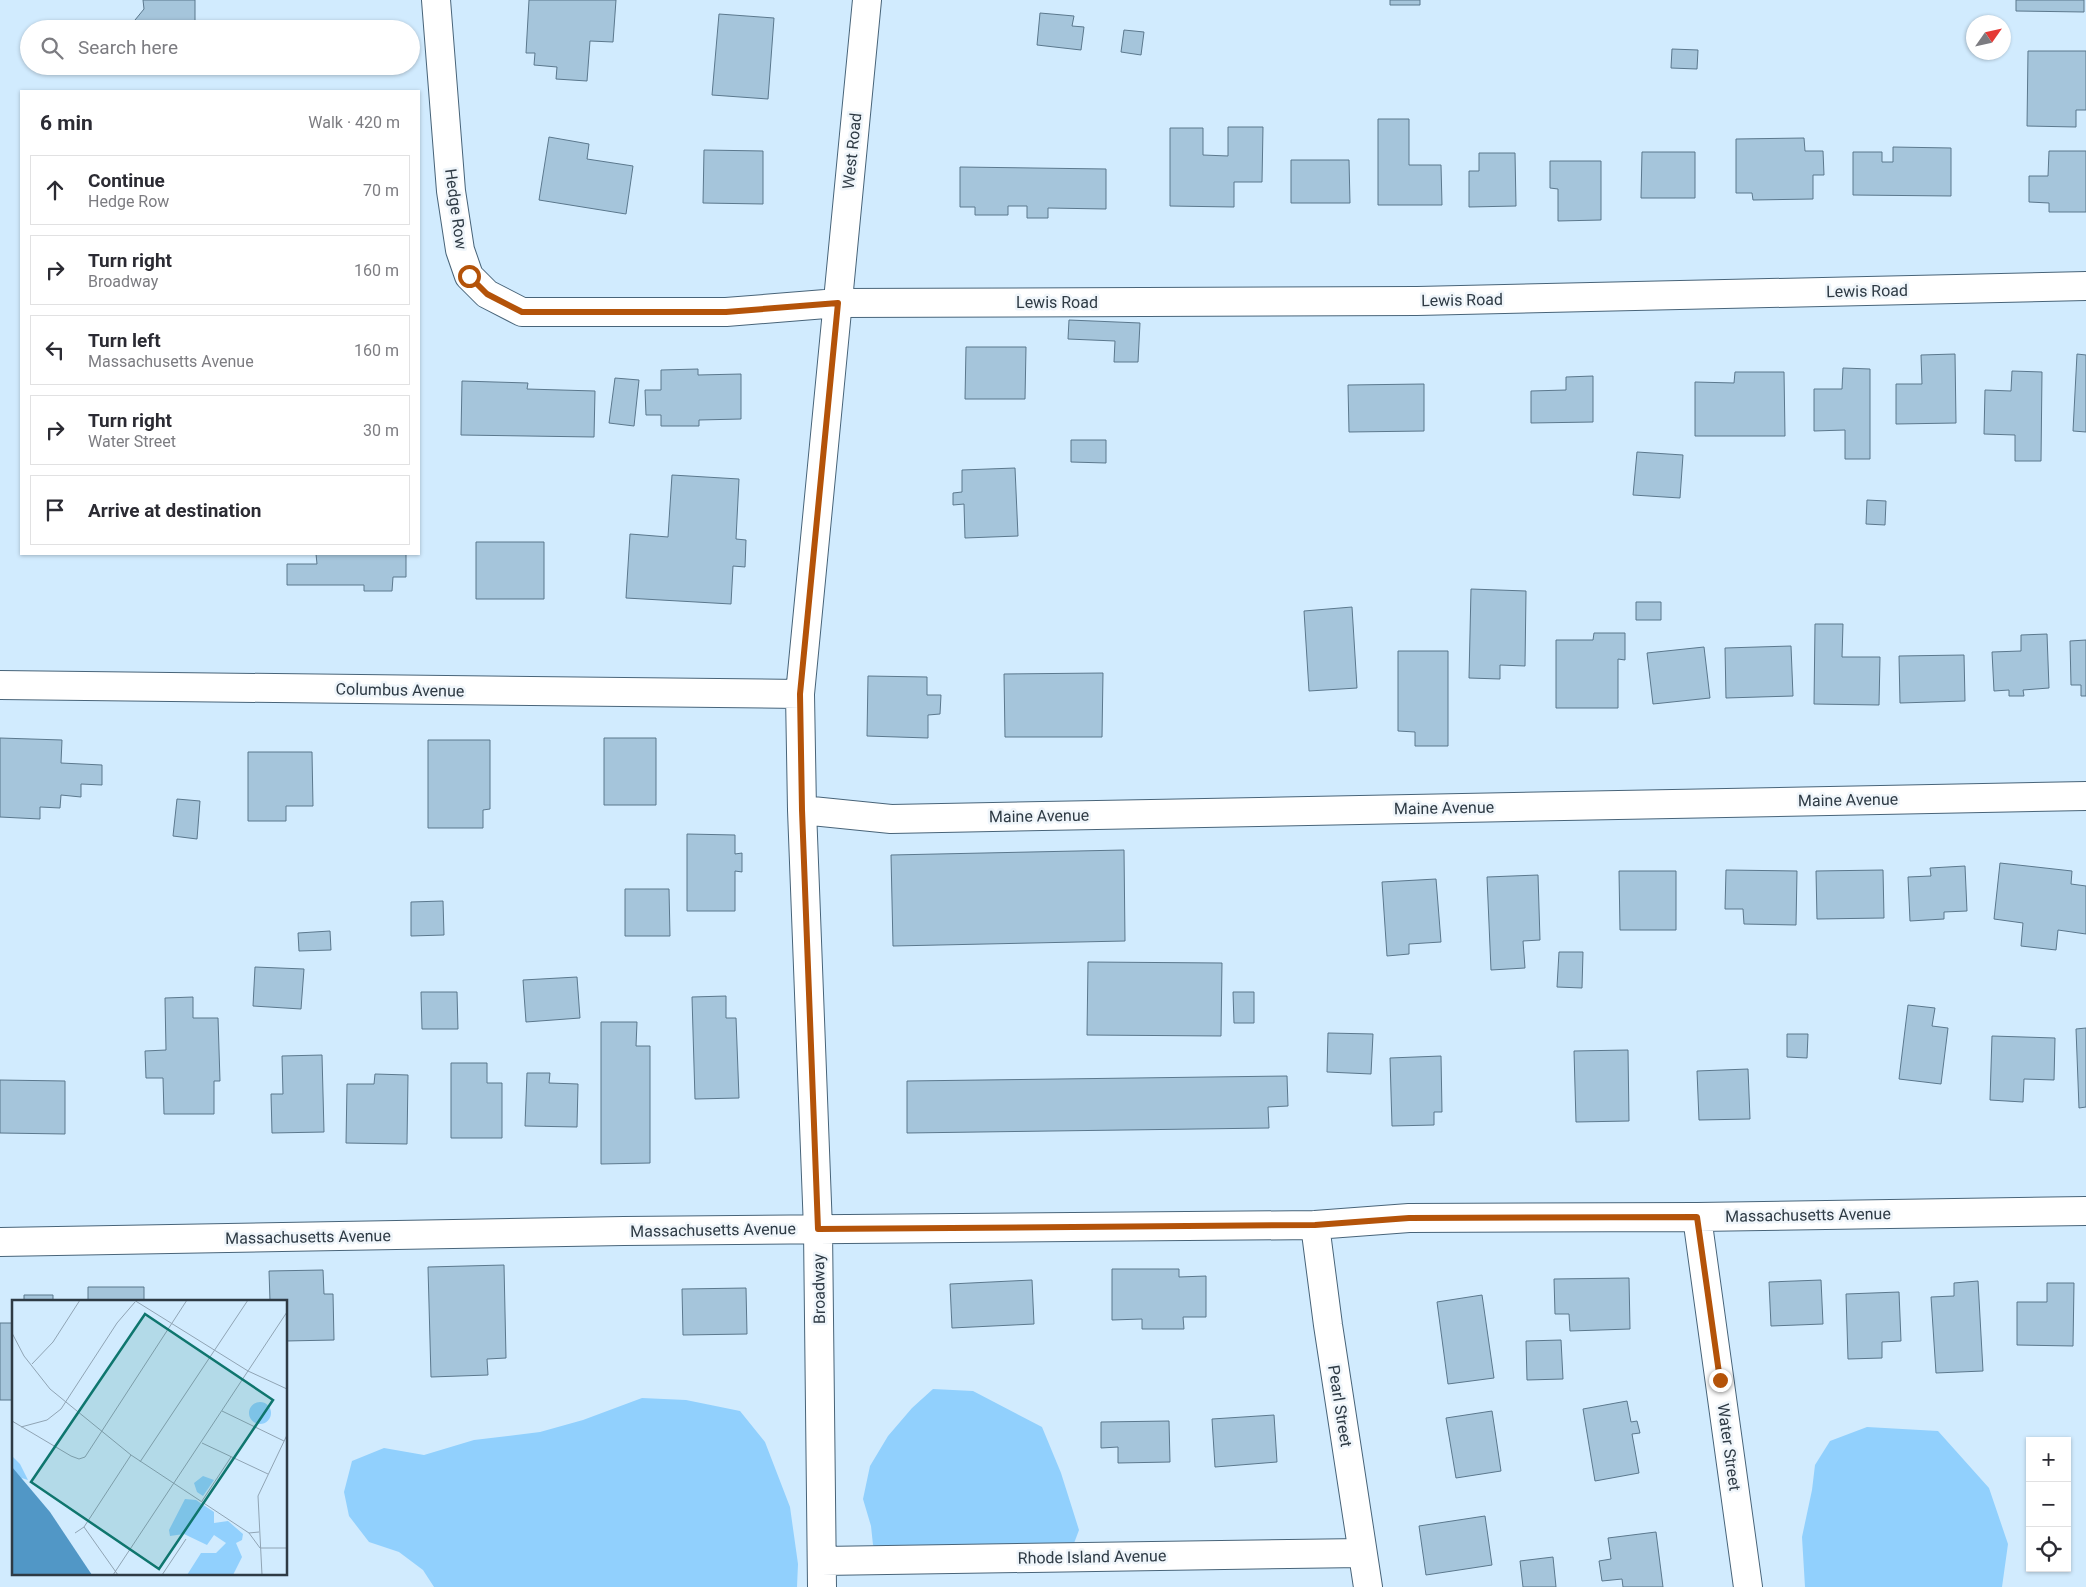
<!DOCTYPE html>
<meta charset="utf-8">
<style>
body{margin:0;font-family:Roboto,sans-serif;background:#f2f2f3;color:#2b2b33}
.controls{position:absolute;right:15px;bottom:15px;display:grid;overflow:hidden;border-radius:0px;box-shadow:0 1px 4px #0004}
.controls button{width:45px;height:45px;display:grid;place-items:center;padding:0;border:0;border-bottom:1px solid #e1e1e2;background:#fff;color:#2b2b33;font:25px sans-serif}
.compass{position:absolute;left:1966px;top:15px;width:45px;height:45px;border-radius:50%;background:#fff;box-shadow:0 1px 4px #0004;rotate:56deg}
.stop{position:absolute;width:15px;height:15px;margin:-11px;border:4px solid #b45309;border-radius:50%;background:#fff}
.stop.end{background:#b45309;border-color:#fff;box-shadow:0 1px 5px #0008}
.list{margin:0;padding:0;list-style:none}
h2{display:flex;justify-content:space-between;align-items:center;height:65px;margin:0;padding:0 20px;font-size:21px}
h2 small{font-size:16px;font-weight:400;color:#7c7c81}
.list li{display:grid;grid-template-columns:32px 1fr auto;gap:15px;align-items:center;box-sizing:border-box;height:70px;margin:0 10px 10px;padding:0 10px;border:1px solid #e1e1e2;border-radius:0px}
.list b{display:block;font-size:19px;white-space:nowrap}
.list p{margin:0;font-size:16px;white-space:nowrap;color:#7c7c81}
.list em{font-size:16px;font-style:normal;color:#7c7c81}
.icon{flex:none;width:28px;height:28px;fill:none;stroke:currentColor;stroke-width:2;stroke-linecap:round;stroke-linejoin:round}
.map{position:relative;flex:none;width:2086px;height:1587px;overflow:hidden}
.search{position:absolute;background:#fff;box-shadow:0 1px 4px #0004;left:20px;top:20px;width:400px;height:55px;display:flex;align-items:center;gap:12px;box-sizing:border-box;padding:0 18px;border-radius:28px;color:#7c7c81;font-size:19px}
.panel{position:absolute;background:#fff;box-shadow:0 1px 4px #0004;left:20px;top:90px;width:400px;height:465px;border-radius:0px}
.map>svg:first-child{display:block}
.green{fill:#91d0fd}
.building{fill:#a5c5db;stroke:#5b788d}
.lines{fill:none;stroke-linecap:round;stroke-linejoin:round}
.minor-casing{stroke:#486479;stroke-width:30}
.minor{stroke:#fff;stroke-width:28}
.route{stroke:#b45309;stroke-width:6}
.labels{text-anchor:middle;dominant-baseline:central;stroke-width:5;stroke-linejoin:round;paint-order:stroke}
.street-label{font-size:16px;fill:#2e3a44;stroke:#eff5fa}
.inset-road{fill:none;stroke:#90a4b4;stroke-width:1}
.view{fill:#0f766e;fill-opacity:0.15;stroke:#0f766e;stroke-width:2.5}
.inset-edge{fill:none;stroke:#2e3a44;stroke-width:2.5}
</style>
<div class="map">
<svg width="2086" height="1587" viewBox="0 0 2086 1587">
<rect width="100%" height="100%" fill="#d1ebfe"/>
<path class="green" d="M933,1389L973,1391L1042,1427L1061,1473L1079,1530L1073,1546L901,1560L873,1545L871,1526L863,1499L870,1466L888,1436L912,1408Z
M642,1398L686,1400L740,1411L765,1442L790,1507L798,1564L797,1587H434L423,1570L399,1552L369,1542L349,1516L344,1492L352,1461L384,1448L424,1455L474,1440L540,1432L583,1420Z
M1867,1427L1938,1431L1989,1488L2008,1544L2002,1587H1805L1802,1537L1812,1490L1815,1465L1830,1441Z"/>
<path class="building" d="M143,0H195V29H136L135,20L144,9Z
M529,0H616L613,42L590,41L587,81L556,79L557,67L534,65L535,53H526Z
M1390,0H1420V5H1390Z
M2016,0H2084V12L2016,11Z
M1040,13L1074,16L1072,26L1084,27L1081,50L1037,45Z
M719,14L774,18L768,99L712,95Z
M1124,30L1144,32L1141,55L1121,52Z
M1672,49L1698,50L1697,69L1671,68Z
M2028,51H2086V110H2076V127L2027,126Z
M1378,119H1409V165H1441L1442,205H1378Z
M1228,127H1263L1262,182H1234V207L1170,206V128H1203V155L1228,156Z
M549,137L589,144L587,159L633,166L626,214L539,200Z
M1804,138L1805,151H1823L1824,175H1813V199L1753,200L1752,193H1736V139Z
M1893,147L1951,148V196L1853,195V152H1882V162H1893Z
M704,150L763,151V204L703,203Z
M2049,151H2086V212H2049V203L2029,202V176H2048Z
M1642,152H1695V198H1641Z
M1479,153H1515L1516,206L1469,207V171H1479Z
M1291,160H1349L1350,203H1291Z
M1550,161H1601V220L1558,221V189L1550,188Z
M960,167L1106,169V209L1048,208V218H1027V206H1008V215H975V207H960Z
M1069,320L1140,323L1138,362H1114L1115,341L1068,339Z
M966,347H1026L1025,399H965Z
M1955,354L1956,423L1896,424V384H1922L1921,355Z
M2077,354L2086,355V432L2073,431Z
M1843,368L1870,369V459H1845V430L1814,431V389H1842Z
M698,369V375L741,374V419L699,420V426H661V415H646L645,390H661V370Z
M2012,371L2042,372L2041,461H2015V435L1984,434L1985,390L2011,391Z
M1735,372H1784L1785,436H1695V382L1734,383Z
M1593,376V422L1531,423V391L1566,390V377Z
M615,378L639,380L634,426L609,423Z
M462,381L528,383L527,389L595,391L594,437L461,435Z
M1424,384V431L1349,432L1348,385Z
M1071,440H1106V463L1071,462Z
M1637,452L1683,455L1680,498L1633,495Z
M1015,468L1018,536L965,538L964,504L953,505V493L962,492V470Z
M672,475L739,479L736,539L746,540L745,567L733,566L731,604L626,598L630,534L668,537Z
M1867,500L1886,501L1885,525L1866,524Z
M476,542H544V599H476Z
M316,554H406V577H393L392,591H364V585H287V564H317Z
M1471,589L1526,591L1525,666L1500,665V679L1469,678Z
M1636,602H1661V620H1636Z
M1352,607L1357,688L1309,691L1304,611Z
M1815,624H1843L1842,657H1880L1879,705L1814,704Z
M1594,633H1625V660L1618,659V708H1556V640H1593Z
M2047,634L2049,688L2023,690L2024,696H2009V690L1994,691L1992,652L2021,651V635Z
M2086,640V696H2081V685H2071L2070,641Z
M1791,646L1793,696L1726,698L1725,648Z
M1704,647L1710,698L1653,704L1647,653Z
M1398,651H1448V746H1415V732L1398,731Z
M1964,655L1965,701L1900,703L1899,656Z
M1103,673L1102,737H1005L1004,674Z
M868,676L927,677V695H941L940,714L928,715V738L867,736Z
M0,738L62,740L61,763L102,765V785L81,784V797L61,795L60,808L40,807V819L0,817Z
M604,738H656V805H604Z
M428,740H490V809L483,810V828H428Z
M248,752H312L313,806H286V821H248Z
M177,799L200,801L197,839L173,836Z
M687,834L735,835V854L742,853V872L735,871V911H687Z
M1124,850L1125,941L893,946L891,855Z
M2000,863L2072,871L2071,884L2086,886V934L2058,930L2056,950L2021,946L2023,923L1994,919Z
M1965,866L1967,911L1944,912V919L1910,921L1908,877L1931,876L1930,868Z
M1726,870L1797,871L1796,925L1744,924L1743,909H1725Z
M1883,870L1884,918L1817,919L1816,871Z
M1619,871H1676V930H1620Z
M1538,875L1540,940L1523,941L1525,968L1491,970L1487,877Z
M1436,879L1441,942L1409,944V954L1387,956L1382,882Z
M625,889H669L670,936H625Z
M443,901L444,935L411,936V902Z
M330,931L331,950L299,951L298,933Z
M1559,952H1583L1582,988L1557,987Z
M1088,962L1222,963L1221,1036L1087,1035Z
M255,967L304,969L301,1009L253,1006Z
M577,977L580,1018L526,1022L523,980Z
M421,992H457L458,1029H422Z
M1233,992H1254V1023H1234Z
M726,996V1018H736L739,1098L695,1099L692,997Z
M193,997V1018H218L220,1081H214V1114H164L163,1078H146L145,1051L166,1050L165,998Z
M1908,1005L1935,1008L1932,1026L1948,1028L1941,1084L1899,1079Z
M601,1022H637L636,1046H650V1163L601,1164Z
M2086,1028V1107L2079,1108L2076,1029Z
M1328,1033L1373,1034L1371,1074L1327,1072Z
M1787,1034H1808L1807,1058L1787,1057Z
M1992,1036L2055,1038L2054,1080L2024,1079L2023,1102L1990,1100Z
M1628,1050L1629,1121L1576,1122L1574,1051Z
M322,1055L324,1132L272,1133L271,1094H283L282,1056Z
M1441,1056L1442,1112H1434V1125L1392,1126L1390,1058Z
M451,1063H487V1083H502V1138H451Z
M1748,1069L1750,1119L1699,1120L1697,1071Z
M527,1073H550L549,1083L578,1084L577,1127L525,1126Z
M375,1074L408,1075L407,1144L346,1143L347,1084H374Z
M1287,1076L1288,1106L1268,1107L1269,1128L907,1133V1081Z
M0,1080L65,1081V1134L0,1133Z
M504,1265L506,1358L487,1359L488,1375L431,1377L428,1267Z
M1112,1269H1179V1277L1206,1276V1317H1183L1184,1329H1142V1319L1112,1320Z
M323,1270L324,1294H333L334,1340L286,1341V1301H270L269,1271Z
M1629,1278L1630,1329L1570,1331L1569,1314H1555L1554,1279Z
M1032,1280L1034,1324L952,1328L950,1284Z
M1821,1280L1823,1324L1771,1326L1769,1282Z
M1978,1281L1983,1371L1936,1373L1931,1297L1954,1296V1283Z
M2047,1283H2074L2073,1346L2017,1345V1302H2047Z
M88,1287H144V1301H88Z
M746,1288L747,1334L683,1335L682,1289Z
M1899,1292L1901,1341L1882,1342V1358L1848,1359L1846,1294Z
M24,1295H53V1301H24Z
M1482,1295L1494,1378L1448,1384L1437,1302Z
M0,1323H14V1400H0Z
M1561,1340L1563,1379L1527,1380L1526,1341Z
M1627,1401L1631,1422L1637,1421L1640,1433L1632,1434L1639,1473L1595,1481L1583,1409Z
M1492,1411L1501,1471L1456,1478L1446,1418Z
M1274,1415L1277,1462L1215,1467L1212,1419Z
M1169,1421L1170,1462L1118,1463V1447L1101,1448V1422Z
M1485,1516L1492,1565L1426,1575L1419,1526Z
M1656,1532L1663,1587H1623L1622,1579L1602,1581L1599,1561L1611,1559L1608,1538Z
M1553,1557L1556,1587H1523L1520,1561Z"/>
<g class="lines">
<defs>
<path id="minor" d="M436,0L451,191L460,250L469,276L487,294L522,312H726L838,303L1417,301L2086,286
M0,685L800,694
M802,810L891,819L2086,796
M1697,1217L1748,1587
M1315,1225L1328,1325L1368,1587
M0,1242L624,1231L1315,1225L1409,1218L1697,1217L2086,1211
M822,1561L1362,1553
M822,1587L818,1229L802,810L800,694L867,0"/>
</defs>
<use href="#minor" class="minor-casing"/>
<use href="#minor" class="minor"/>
</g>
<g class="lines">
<path class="route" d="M469,276L487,294L522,312H726L838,303L800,694L802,810L818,1229L1315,1225L1409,1218L1697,1217L1720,1380"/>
</g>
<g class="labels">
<g class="street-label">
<text transform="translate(852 151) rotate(-84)">West Road</text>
<text transform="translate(456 209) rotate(82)">Hedge Row</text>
<text transform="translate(1867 291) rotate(-1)">Lewis Road</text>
<text transform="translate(1462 300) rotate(-1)">Lewis Road</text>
<text x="1057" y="302">Lewis Road</text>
<text transform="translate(400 690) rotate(1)">Columbus Avenue</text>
<text transform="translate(1848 800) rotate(-1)">Maine Avenue</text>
<text transform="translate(1444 808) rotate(-1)">Maine Avenue</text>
<text transform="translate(1039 816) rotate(-1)">Maine Avenue</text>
<text transform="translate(1808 1215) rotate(-1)">Massachusetts Avenue</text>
<text transform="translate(713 1230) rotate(-1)">Massachusetts Avenue</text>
<text transform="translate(308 1237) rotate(-1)">Massachusetts Avenue</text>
<text transform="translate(819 1289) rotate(-91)">Broadway</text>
<text transform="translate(1340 1406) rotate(81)">Pearl Street</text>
<text transform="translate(1729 1447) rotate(82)">Water Street</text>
<text transform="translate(1092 1557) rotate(-1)">Rhode Island Avenue</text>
</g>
</g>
<g transform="translate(12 1300)">
<rect width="275" height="275" fill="#d1ebfe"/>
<path d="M237 113a11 11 0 1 1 22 0a11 11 0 1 1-22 0ZM0,156L8,164L16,180L0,175ZM191,176L202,180L191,196L185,192L182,183ZM173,199L184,200L202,212V223L216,221L231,234L230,240L224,243L230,257L221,275H175L189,253H204L214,243L202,235L195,245L172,234L158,236L157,230Z" fill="#91d0fd"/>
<path d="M0,167L38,212L80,275H0Z" fill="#5197c6"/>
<path class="inset-road" d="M122,0L236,71L275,89M0,33L12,56L38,89L119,155L237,233L247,232M20,64L41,42L68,0M210,111L272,141M0,121L59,156L67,159L73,157L175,0M9,127L35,120L49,109L105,23L123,2M190,143L256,174M128,162L236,0M190,201L219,157M72,227L106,275M63,233L72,227L119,155M237,233L248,248H275M101,275L275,12M150,275L174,239M250,275L246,196L275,135"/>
<path class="view" d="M133,14L261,100L147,269L19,182Z"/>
<rect width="275" height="275" class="inset-edge"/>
</g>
</svg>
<div class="controls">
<button>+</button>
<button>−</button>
<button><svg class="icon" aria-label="locate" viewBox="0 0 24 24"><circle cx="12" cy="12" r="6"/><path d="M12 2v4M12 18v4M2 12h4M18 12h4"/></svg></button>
</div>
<svg class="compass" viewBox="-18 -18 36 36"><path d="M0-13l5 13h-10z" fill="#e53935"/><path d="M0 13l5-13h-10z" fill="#7c7c81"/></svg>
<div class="stop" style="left:469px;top:276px"></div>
<div class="stop end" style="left:1720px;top:1380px"></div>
<div class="search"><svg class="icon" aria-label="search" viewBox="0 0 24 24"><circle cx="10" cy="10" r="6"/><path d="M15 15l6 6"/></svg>Search here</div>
<section class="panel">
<h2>6 min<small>Walk · 420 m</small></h2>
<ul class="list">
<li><svg class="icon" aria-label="ahead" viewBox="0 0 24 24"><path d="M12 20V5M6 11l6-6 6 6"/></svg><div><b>Continue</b><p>Hedge Row</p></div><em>70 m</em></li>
<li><svg class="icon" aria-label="right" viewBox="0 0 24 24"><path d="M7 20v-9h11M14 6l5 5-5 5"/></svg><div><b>Turn right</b><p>Broadway</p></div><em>160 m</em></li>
<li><svg class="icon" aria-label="left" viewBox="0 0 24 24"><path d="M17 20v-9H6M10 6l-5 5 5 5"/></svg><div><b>Turn left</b><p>Massachusetts Avenue</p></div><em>160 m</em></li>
<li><svg class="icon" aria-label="right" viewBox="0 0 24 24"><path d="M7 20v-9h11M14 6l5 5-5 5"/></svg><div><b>Turn right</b><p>Water Street</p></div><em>30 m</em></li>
<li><svg class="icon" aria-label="arrive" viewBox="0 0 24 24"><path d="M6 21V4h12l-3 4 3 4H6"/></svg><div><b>Arrive at destination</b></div></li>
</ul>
</section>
</div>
